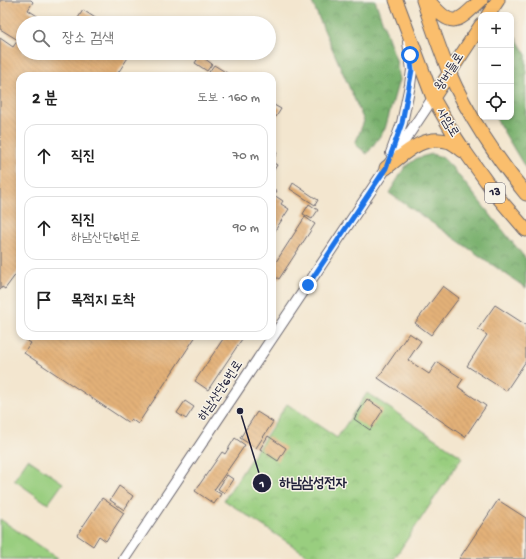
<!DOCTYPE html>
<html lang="ko">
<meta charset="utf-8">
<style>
body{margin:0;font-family:"Gochi Hand","Poor Story",sans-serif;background:#f2f2f2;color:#222}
.controls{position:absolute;right:12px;top:12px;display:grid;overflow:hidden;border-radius:8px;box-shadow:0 2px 6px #0003}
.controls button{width:36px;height:36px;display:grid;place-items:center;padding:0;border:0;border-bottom:1px solid #e0e0e0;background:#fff;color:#222;font:20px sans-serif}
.stop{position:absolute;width:12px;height:12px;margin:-9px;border:3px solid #1a73e8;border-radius:50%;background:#fff}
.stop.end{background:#1a73e8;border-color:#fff;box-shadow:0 1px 4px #0008}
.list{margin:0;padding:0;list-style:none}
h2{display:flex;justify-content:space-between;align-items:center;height:52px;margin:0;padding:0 16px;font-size:17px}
h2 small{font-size:13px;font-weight:400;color:#767676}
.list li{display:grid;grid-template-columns:26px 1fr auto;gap:12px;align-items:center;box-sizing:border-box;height:64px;margin:0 8px 8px;padding:0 8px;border:1px solid #e0e0e0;border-radius:12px}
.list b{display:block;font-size:15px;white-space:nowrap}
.list p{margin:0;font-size:13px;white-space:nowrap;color:#767676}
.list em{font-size:13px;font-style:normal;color:#767676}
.icon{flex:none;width:22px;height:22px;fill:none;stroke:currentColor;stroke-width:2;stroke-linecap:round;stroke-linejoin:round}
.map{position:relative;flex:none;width:526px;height:559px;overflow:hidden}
.search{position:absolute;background:#fff;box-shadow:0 2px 6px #0003;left:16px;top:16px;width:260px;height:44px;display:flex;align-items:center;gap:10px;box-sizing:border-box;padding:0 14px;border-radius:22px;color:#767676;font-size:15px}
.panel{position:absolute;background:#fff;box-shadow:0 2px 6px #0003;left:16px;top:72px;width:260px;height:268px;border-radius:12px}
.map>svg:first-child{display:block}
.green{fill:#99ce7f;stroke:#5e785d}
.forest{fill:url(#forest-crowns);stroke:#4e6a54}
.park{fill:url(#park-crowns);stroke:#5e785d}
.building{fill:url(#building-back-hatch)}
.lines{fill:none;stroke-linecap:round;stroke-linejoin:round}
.minor-casing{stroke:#6b676f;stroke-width:12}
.major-casing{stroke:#6b676f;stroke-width:15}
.minor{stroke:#fff;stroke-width:10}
.major{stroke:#fabe6d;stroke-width:13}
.route{stroke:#1a73e8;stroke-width:5}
.labels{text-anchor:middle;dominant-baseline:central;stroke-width:3;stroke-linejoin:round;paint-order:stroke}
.shield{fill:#f7f3e8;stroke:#62616f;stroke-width:1}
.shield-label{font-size:12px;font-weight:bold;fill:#22223b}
.street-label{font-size:13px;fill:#22223b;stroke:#f7f3e8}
.leader{fill:none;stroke:#22223b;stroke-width:1.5}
.callout-dot{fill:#22223b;stroke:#f7f3e8;stroke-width:1.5}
.mark-label{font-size:12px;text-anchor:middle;font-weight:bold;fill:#fff}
.callout-label{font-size:14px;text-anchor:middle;font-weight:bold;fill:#22223b;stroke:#f7f3e8;stroke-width:3;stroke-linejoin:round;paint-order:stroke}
</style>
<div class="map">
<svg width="526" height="559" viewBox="0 0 526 559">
<defs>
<pattern id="forest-crowns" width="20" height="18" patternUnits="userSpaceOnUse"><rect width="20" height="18" fill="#7ab16e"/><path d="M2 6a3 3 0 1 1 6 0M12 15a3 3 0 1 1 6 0" fill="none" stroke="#64905c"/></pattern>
<pattern id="park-crowns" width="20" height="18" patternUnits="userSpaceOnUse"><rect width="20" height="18" fill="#99ce7f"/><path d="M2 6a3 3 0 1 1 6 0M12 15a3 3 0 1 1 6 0" fill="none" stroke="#84b16f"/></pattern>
<pattern id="building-back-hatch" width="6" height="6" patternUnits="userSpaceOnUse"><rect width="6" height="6" fill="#e3b178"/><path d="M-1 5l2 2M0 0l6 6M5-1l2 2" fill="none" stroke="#c29869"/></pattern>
</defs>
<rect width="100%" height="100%" fill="#f7f3e8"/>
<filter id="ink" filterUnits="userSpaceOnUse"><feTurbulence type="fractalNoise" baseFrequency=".025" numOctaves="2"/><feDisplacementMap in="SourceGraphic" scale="8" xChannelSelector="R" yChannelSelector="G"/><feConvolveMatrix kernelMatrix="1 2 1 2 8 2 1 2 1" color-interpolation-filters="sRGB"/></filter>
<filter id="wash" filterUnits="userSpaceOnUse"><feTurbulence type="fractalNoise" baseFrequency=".012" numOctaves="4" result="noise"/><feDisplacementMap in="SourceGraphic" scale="16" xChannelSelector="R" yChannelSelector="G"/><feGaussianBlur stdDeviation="0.9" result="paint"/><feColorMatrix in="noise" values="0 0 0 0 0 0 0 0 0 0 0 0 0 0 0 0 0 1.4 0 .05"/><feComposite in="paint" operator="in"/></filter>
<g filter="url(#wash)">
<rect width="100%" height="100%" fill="#f3e6cf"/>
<path class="green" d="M28,459L63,483L48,504L14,480Z
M0,519L58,559H0Z"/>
<path class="forest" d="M311,0H375L396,60L399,80L385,129L367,154L355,144L364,121Z
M512,31L526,55V169L495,117H511V33Z
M432,154L443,158L451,166L526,259V288L389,193L405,167L417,158Z"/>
<path class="park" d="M367,393L462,457L394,559H313L224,500L287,404L337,438Z"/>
<g id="blocks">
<path class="building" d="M0,0H31L33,2L28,10L48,23H23V53H131L116,76H20V270H19L5,289L2,287L0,290V38L13,47L18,40L0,29Z
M83,10L103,23H75Z
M200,55L212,64L207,71L195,63Z
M214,65L227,73L225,76H215L209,72Z
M274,105L281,109L276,117L272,114V108Z
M272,150L277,153L272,161Z
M272,162L277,165L272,173Z
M293,183L318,200L315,205L290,189Z
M272,188L277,191L274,195L283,201L281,204L289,209L272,235Z
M309,204L318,210L312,219L303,214Z
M305,217L315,224L279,279L272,275V268Z
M443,286L459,298L431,335L415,323Z
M495,305L526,325V361L506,391L467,366L487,335L478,329Z
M409,333L421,341L408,360L429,374L437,362L463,379L458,387L486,406L465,437L378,378Z
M28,336H196L138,424L131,419L129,423L24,353L31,343L26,340Z
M225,336H244L208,390L195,381Z
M367,399L383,410L370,430L354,419Z
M185,401L194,407L186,419L177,413Z
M257,412L273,422L256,448L240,438Z
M268,436L286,448L278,461L260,449Z
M235,438L245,445L214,490L221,494L214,504L195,491L222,452L225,454Z
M227,475L233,479L224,493L218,489Z
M119,486L133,496L124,510L110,500Z
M102,498L124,513L106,541L99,536L93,546L77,535Z
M498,500L526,518V559H459Z"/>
</g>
</g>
<g filter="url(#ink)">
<use href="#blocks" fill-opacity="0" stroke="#6b676f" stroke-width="1"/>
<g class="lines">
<defs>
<path id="minor" d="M391,153L402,123L410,85L412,70L408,42
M124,559L433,98"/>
<path id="major" d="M396,0L433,98L456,138L466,153L496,195L526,230
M423,0C431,24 439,48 449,72C467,114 497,159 526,194
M428,0C452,29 456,24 481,0
M488,15L498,0
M433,98L481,25
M386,168C404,154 424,133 450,142C454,144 459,148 463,151"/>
</defs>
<use href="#minor" class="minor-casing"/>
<use href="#major" class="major-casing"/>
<use href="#minor" class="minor"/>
<use href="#major" class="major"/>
</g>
</g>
<g class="lines" filter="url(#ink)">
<path class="route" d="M308,285L386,168L402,123L412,70L410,55"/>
</g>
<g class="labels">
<rect class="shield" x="485" y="183" width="20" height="20" rx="3"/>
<g class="shield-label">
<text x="495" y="193">13</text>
</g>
<g class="street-label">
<text transform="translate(450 72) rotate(-57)">왕버들로</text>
<text transform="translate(447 123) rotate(59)">사암로</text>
<text transform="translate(221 391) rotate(-56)">하남산단6번로</text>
</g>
</g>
<path class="leader" d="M240 411L262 483"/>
<g class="callout-dot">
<circle cx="240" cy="411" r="4"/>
<circle cx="262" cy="483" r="10"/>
</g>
<g class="mark-label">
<text x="262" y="487">1</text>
</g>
<g class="callout-label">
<text x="313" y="487">하남삼성전자</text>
</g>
</svg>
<div class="controls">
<button>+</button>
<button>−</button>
<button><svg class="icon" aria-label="locate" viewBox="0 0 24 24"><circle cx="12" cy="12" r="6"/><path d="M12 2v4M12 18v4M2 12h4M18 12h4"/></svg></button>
</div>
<div class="stop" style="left:410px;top:55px"></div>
<div class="stop end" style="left:308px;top:285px"></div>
<div class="search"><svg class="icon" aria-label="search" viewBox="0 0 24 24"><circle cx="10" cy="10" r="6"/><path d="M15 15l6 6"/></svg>장소 검색</div>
<section class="panel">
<h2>2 분<small>도보 · 160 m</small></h2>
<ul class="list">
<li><svg class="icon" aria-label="ahead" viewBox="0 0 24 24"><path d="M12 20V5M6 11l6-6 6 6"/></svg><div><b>직진</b></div><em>70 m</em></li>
<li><svg class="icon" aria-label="ahead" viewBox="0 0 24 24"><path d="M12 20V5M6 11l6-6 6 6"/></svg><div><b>직진</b><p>하남산단6번로</p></div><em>90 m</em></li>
<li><svg class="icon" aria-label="arrive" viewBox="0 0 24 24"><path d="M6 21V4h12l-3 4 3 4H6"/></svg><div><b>목적지 도착</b></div></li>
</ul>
</section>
</div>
